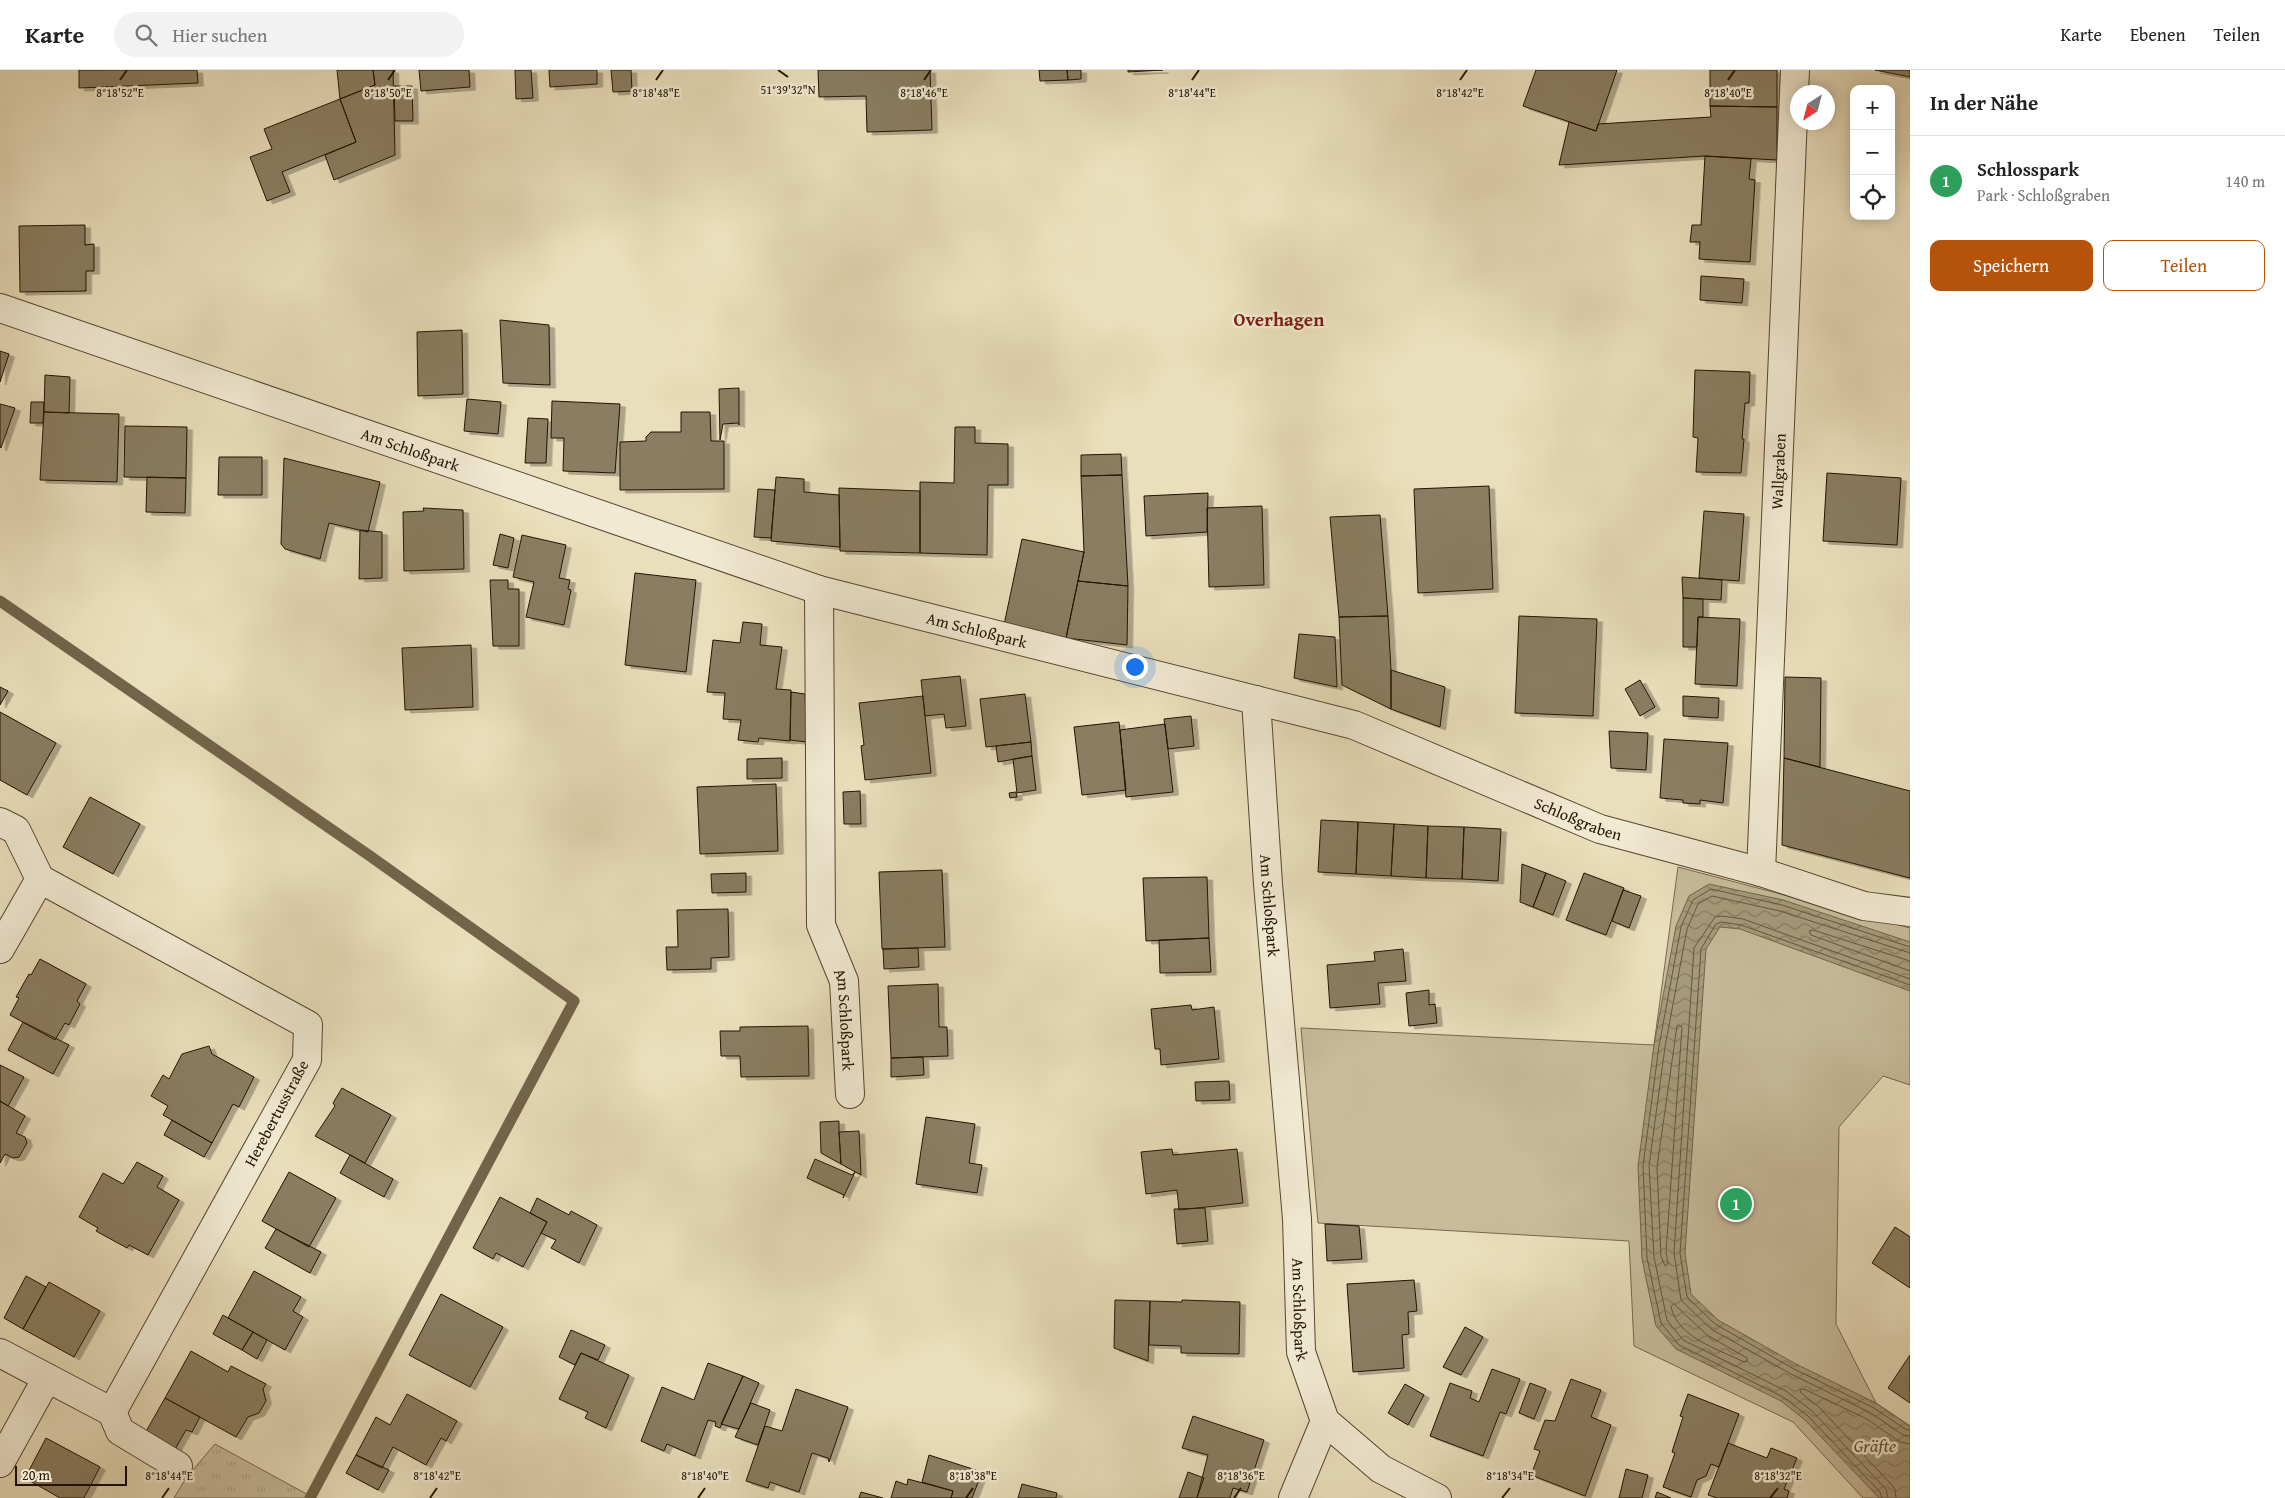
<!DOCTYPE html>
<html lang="de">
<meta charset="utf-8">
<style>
body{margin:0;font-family:"Gentium Book Plus",serif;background:#f2f2f2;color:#222}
.controls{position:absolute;right:15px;top:15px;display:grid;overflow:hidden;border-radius:10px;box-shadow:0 2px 12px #0003}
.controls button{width:45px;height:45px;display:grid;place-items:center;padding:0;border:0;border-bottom:1px solid #e0e0e0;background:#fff;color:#222;font:25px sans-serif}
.compass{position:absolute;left:1790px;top:15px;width:45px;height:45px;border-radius:50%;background:#fff;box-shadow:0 2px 12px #0003;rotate:216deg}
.scale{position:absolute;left:15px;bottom:12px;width:112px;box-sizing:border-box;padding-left:5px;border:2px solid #231300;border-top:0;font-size:14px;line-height:18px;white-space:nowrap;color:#231300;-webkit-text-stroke:4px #f1ead3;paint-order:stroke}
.you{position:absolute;left:1134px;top:596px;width:18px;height:18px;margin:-12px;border:4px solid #fff;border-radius:50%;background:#1a73e8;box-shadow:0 0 0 8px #1a73e833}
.badge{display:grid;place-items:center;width:32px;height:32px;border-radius:50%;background:#b45309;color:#fff;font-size:16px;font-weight:700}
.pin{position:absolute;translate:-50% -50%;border:2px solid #fff;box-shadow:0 1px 5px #0006}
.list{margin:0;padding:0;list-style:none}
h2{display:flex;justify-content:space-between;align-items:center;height:65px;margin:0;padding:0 20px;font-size:21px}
h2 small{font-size:16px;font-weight:400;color:#767676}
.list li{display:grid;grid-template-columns:32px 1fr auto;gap:15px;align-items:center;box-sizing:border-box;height:90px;padding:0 20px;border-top:1px solid #e0e0e0}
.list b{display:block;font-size:19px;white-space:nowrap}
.list p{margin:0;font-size:16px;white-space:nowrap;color:#767676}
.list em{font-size:16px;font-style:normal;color:#767676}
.actions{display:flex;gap:10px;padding:15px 20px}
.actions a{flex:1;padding:11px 0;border:1px solid #b45309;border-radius:10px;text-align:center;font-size:18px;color:#b45309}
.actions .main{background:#b45309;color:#fff}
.icon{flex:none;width:28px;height:28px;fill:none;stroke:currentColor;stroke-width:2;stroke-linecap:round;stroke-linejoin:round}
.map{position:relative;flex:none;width:1910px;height:1428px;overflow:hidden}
header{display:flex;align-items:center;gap:30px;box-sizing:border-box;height:70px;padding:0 25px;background:#fff;border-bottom:1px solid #e0e0e0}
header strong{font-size:24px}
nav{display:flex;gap:28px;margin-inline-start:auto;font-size:18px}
.search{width:350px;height:45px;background:#f2f2f2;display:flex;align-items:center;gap:12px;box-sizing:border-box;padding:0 18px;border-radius:28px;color:#767676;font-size:19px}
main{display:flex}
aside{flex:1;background:#fff}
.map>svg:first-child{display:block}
.grass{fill:url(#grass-tufts);stroke:#76684e}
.park{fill:#c8bc9c;stroke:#76684e}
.water{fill:url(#water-waves);stroke:#72644a}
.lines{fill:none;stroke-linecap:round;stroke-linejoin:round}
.shore{stroke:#64563e;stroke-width:1}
.stream{stroke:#72644a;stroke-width:11}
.building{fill:#8a7d62;stroke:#231300;filter:url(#shadow)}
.minor-casing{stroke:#55462f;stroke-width:30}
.minor{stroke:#f1ead3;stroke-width:28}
.ticks{fill:none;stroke:#231300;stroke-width:2}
.labels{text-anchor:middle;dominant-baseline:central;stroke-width:5;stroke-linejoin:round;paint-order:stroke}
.street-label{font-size:16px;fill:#231300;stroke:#f1ead3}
.water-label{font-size:18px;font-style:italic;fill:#5e5038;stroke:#f1ead3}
.quarter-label{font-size:19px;font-weight:bold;fill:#7a1f14;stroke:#f1ead3}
.ticks-label{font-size:12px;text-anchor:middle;fill:#231300;stroke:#f1ead3;stroke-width:5;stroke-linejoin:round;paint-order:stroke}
</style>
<header>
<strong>Karte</strong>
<div class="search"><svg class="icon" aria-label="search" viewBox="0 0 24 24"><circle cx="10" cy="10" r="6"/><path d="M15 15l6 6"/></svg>Hier suchen</div>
<nav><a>Karte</a><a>Ebenen</a><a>Teilen</a></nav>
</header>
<main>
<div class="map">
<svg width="1910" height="1428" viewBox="0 0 1910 1428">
<defs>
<pattern id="grass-tufts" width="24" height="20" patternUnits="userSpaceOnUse" patternTransform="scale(1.25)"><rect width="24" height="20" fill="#c8bc9c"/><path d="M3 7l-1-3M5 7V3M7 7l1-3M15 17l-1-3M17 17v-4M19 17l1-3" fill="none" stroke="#aca185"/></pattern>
<pattern id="water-waves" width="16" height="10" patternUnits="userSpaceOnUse" patternTransform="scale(1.25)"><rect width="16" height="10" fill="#a69a7c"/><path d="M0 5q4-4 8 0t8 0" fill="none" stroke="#877c63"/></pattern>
<filter id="shadow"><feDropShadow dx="5.5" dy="3" stdDeviation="0" flood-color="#0004"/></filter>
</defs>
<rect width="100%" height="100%" fill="#eadfbc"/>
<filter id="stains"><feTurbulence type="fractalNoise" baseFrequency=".004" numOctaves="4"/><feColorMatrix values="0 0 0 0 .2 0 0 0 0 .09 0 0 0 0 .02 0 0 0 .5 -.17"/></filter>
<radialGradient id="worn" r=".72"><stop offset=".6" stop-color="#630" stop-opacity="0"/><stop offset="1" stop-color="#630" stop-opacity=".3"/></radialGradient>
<path class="grass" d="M215,1374L314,1428H174L186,1408Z"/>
<path class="park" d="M1678,797L1910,858V1015L1883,1006L1839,1057L1836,1254L1876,1333L1910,1356V1428H1863L1793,1352L1634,1276L1629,1171L1318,1153L1301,958L1654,975Z"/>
<path class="water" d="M1709,814L1783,830L1910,872V921L1740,859L1720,857L1706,879L1685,1183L1691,1224L1718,1250L1796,1294L1876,1333L1910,1356V1428H1879L1805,1350L1781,1331L1676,1279L1656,1256L1642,1189L1638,1096L1654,975L1676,856L1689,826Z"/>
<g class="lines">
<path class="shore" d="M1910,891L1813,860L1809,861L1811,865L1910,901
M1910,909L1743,849L1722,846L1715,847L1694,878L1674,1183L1681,1230L1711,1259L1791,1304L1871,1343L1903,1365L1910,1366
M1910,915L1741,855L1721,852L1716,854L1701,879L1680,1183L1687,1227L1715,1254L1794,1299L1874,1338L1905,1359L1910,1360
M1679,955L1682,957L1666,1182L1668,1194L1665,1196L1661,1186L1657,1097L1677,956Z
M1674,1234L1707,1265L1747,1288V1291L1744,1292C1718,1279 1678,1268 1671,1237Z
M1882,1428L1880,1422L1808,1346L1783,1327L1679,1275L1661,1253L1647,1188L1643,1096L1659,976L1681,857L1693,830L1711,819L1782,835L1910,877
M1888,1428L1886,1419L1812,1341L1786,1321L1683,1270L1667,1250L1654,1187L1649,1096L1665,977L1687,859L1698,834L1712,826L1780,841L1910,883
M1896,1428L1895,1419L1890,1413L1819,1337L1801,1323L1800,1320L1804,1319L1867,1349L1900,1372L1910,1374"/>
<path class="stream" d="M0,531L370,786L574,931L310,1428"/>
</g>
<path class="building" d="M79,0H197L198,13L79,18Z
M337,0H373L375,15L340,29Z
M373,0H393L395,85L334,110L325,85L356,72L340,29L375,15Z
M419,0H469L470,17L421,21Z
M515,0H531L533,28L516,29Z
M549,0H597V14L550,17Z
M611,0H631L632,21L613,22Z
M818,0H930L932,60L867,62L866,26L819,27Z
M1039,0H1067L1068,10L1040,11Z
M1067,0H1081V9L1068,10Z
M1128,0H1163L1128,2Z
M1536,0H1617L1596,61L1523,36Z
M1710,0H1777V37L1710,36Z
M1875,0H1910V7Z
M394,16H412L413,51H395Z
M340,29L356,72L282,102L290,122L267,131L250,87L272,79L264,59Z
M1710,36L1777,37V90L1705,86L1559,95L1569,52L1596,61L1598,54L1711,47Z
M1705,86L1751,89L1749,109L1755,110L1750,192L1699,189L1700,172H1690L1692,155H1701Z
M85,155V175L94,174V201H86V221L20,222L19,156Z
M1701,206L1744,209L1742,233L1700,230Z
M500,250L549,255L550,315L503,313Z
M462,260L463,324L418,326L417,262Z
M0,281L9,284L0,312Z
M1695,300L1750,302L1749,333H1745L1742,369H1744L1741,403L1696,402L1698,368L1693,367Z
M45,305L70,307L69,343L44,342Z
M739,318V355L738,353L723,354L720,370L719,319Z
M467,329L501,332L498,364L464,361Z
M552,331L620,334L615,403L563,401L564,368H551Z
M31,332H44L43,353H30Z
M0,334L15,338L1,378L0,377Z
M44,342L119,344L117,412L40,410Z
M681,342H710L711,371H724V419L620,420V372L646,371V367L651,362H681Z
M528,348L548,349L546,393H525Z
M125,356L187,357L186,408L124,407Z
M955,357H975V373L1008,374V415H988L987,485L920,483V412L954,413Z
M1121,384L1122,405L1081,406V385Z
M219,387H262V425H218Z
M284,388L380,412L368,462L329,453L320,489L285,479L281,474Z
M1827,403L1901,408L1897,475L1823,471Z
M1122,405L1128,516L1078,511L1084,482L1081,406Z
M147,407L186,408L185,443L146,442Z
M776,407L804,409V422L839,425L840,477L771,471Z
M1489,416L1493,519L1418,523L1414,419Z
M839,418L920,421V483L840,481Z
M758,419L775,420L771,468L754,467Z
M1208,423L1207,462L1146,466L1144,426Z
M1262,436L1264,515L1209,517L1207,438Z
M423,438L463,440L464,499L404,501L403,442L424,441Z
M1704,441L1744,444L1739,511L1699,508Z
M1380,445L1388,546L1339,547L1330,447Z
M360,460L382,462V508L359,509Z
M500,464L514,468L508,498L493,495Z
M522,465L566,475L559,508L570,510L568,519L571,520L564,555L526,547L534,512L513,507Z
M1022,469L1084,482L1066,568L1004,555Z
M635,503L696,510L686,602L625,595Z
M1682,507L1722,510L1721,530L1683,528Z
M490,510H508V519H519V576H493Z
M1078,511L1128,516L1127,575L1066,568Z
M1683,528L1703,529V547H1698L1697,577H1683Z
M1388,546L1391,600V639L1342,615L1339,547Z
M1519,546L1597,549L1593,646L1515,643Z
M1698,547L1740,549L1737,616L1695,614Z
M743,552L762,554L760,575L782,577L776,619L791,620L790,671L759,668L758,672L738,670L741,650L723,649L725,623L707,622L713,570L740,573Z
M1299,564L1335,567L1337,617L1294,608Z
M471,575L473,637L405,640L402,578Z
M1391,600L1445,617L1440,657L1391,639Z
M960,606L966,656L946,658L944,644L925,646L921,610Z
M1785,607L1821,608L1820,697L1784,688Z
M1640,610L1655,637L1640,646L1625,619Z
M0,617L8,621L0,635Z
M791,622L805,624L807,672L790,670Z
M1025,624L1031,672L986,677L980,629Z
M923,626L931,703L865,710L861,676L864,675L859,633Z
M1683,626L1719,628L1718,648L1683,646Z
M0,642L56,673L27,725L0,710Z
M1191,646L1194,676L1168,679L1164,649Z
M1119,652L1126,720L1082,725L1074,657Z
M1165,654L1173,722L1126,727L1120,660Z
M1609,661L1648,663L1646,700L1611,698Z
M1664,669L1728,673L1723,733L1700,730V734L1683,733V730L1660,728Z
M1031,672L1032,686L998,692L996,676Z
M1032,686L1036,720L1017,723L1013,689Z
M782,688V708L747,709V689Z
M1784,688L1910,721V808L1782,775Z
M776,714L778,781L700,784L697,717Z
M860,721L861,754H844L843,722Z
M1016,722L1017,727L1010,728L1009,723Z
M90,727L140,754L113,804L63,777Z
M1321,750L1358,752L1356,804L1318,802Z
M1358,752L1394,754L1391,806L1356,804Z
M1394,754L1428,756L1426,808L1391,806Z
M1428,756L1464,757L1462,809L1426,808Z
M1464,757L1501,759L1498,811L1462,809Z
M1522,794L1546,803L1533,837L1520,832Z
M942,800L945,877L882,879L879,802Z
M746,803V822L712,823L711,804Z
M1546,803L1566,811L1553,845L1533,837Z
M1584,803L1624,818L1606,865L1566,850Z
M1207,807L1209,868L1146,871L1143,808Z
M1623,820L1641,826L1629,858L1612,851Z
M728,839L729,887L711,888V899L667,900L666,877H678L677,840Z
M1209,868L1211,902L1160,903L1159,870Z
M918,878L919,897L884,899L883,879Z
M1403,879L1406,911L1378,913L1380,934L1330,938L1327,895L1375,891L1374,882Z
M40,889L86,914L77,931L80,934L69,955L65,953L55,970L10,945L19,928L16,927L29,904L31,905Z
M938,914L939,957H947L948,986L891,988L888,916Z
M1429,920V935L1435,934L1437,953L1409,956L1406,923Z
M1191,935L1192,940L1214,937L1219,989L1161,995L1160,979H1155L1151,939Z
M23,952L69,975L53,1004L8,980Z
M808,956L809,1006L741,1007L740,986H721L720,961H740V957Z
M209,976L212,984L254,1007L239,1037L233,1034L212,1073L163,1045L168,1036L151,1026L163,1005L169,1009L182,984Z
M923,987L924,1005L891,1007V988Z
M0,995L24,1007L8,1036L0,1031Z
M1229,1011L1230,1030L1196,1031L1195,1012Z
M342,1018L391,1045L365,1093L315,1066L335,1036L333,1033Z
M0,1031L25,1046L16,1063L25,1067L27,1073L19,1087L13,1088L5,1084L0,1093Z
M926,1047L975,1054L969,1093L982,1095L977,1123L916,1114Z
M172,1050L212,1073L204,1087L164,1065Z
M839,1051V1062L841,1094L821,1083L820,1052Z
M859,1061L861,1105L841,1094L839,1062Z
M1172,1079L1173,1085L1237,1079L1243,1133L1179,1140L1177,1120L1146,1124L1141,1082Z
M350,1085L393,1109L384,1127L340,1103Z
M815,1089L852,1105L855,1102L843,1128L844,1125L807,1108Z
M137,1092L163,1106L157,1117L179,1130L148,1185L129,1175L127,1178L96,1161L98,1158L79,1147L103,1103L123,1114Z
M289,1102L336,1128L309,1177L262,1151Z
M500,1127L547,1152L523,1197L496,1183L493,1189L473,1178Z
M537,1128L569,1145L571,1141L597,1155L579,1193L551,1178L556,1170L541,1163L547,1152L530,1143Z
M1205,1138L1208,1171L1177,1174L1174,1139Z
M1325,1154L1359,1156L1362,1189L1327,1191Z
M1895,1157L1910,1167V1218L1872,1193Z
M276,1159L321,1182L310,1203L265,1178Z
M254,1201L301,1227L293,1241L303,1247L285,1280L228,1248Z
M26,1206L46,1217L23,1259L4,1248Z
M1414,1210L1417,1241L1408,1242L1409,1264L1402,1265L1404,1298L1353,1302L1347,1214Z
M49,1212L100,1241L74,1287L23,1259Z
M441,1224L503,1257L470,1317L409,1285Z
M1115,1230L1150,1231L1148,1291L1114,1278Z
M1182,1230L1240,1232L1239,1284L1181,1283V1276L1149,1275L1150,1231L1182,1232Z
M223,1245L253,1262L242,1280L213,1264Z
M1465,1257L1483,1267L1461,1305L1443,1297Z
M571,1260L605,1275L598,1290L581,1283L575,1295L559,1287Z
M253,1262L267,1270L257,1289L242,1280Z
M191,1281L228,1302L231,1296L266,1314L263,1319L266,1331L259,1343L248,1347L236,1367L165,1328Z
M581,1283L629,1305L606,1358L585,1348L588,1342L559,1329Z
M1910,1285V1333L1888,1318Z
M708,1293L743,1306L720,1358L715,1356L716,1352L708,1350L695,1386L667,1374L664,1381L641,1371L662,1317L694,1330Z
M1492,1299L1520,1309L1506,1344L1500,1342L1483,1386L1430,1366L1450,1313L1472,1321L1470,1328L1479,1332Z
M743,1306L759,1313L739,1359L721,1354Z
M1571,1309L1601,1320L1591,1347L1611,1355L1585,1426L1531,1405L1540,1381L1534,1379L1545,1350L1555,1351Z
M1530,1313L1546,1319L1534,1349L1519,1343Z
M1405,1314L1424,1325L1408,1355L1388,1343Z
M796,1319L848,1337L829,1392L828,1388L812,1383L799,1422L770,1412L768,1418L746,1411L765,1356L782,1361Z
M407,1324L457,1351L446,1371L441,1368L426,1395L393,1377L382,1398L356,1385L376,1347L390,1355Z
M1688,1324L1739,1344L1719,1397L1711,1394L1706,1406L1697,1410L1691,1427L1663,1417L1675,1383L1672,1382L1683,1347L1680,1346Z
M165,1328L200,1347L192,1362L186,1360L174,1381L144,1365Z
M751,1333L770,1340L758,1375L735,1367Z
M1193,1346L1264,1370L1247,1422L1233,1418L1230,1428H1197L1208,1385L1182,1378Z
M46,1368L100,1397L84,1428H60L25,1408Z
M1728,1373L1767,1388L1771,1378L1797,1388L1784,1419L1789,1421L1787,1428H1717L1708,1425Z
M356,1385L389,1400L378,1420L346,1403Z
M929,1385L982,1402L972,1428H951L953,1421L922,1412Z
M1626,1399L1648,1405L1642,1428H1619Z
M1188,1402L1204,1408L1197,1428H1179Z
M908,1409L953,1421L951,1428H891L896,1411L907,1415Z
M1022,1414L1057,1423L1056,1428H1018Z
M861,1422L883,1428H859Z
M1657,1422L1671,1428H1655Z"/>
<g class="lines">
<defs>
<g id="minor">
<path id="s1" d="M0,238L819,520L1354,655L1600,759L1761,802L1864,836L1910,842"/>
<path id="s2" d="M819,520L821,855L844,911L850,1024"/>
<path id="s3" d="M1256,630L1268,814L1297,1149L1301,1282L1325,1351L1381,1399L1437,1428"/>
<path d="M0,752L16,760L40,809L308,955L307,990L112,1342L0,1283"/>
<path id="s4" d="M1761,802L1795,0"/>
<path d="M0,879L40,809"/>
<path d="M112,1342L120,1361L178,1396"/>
<path d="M0,1393L47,1308"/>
<path d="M1293,1428L1325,1351"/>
</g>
</defs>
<use href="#minor" class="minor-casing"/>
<use href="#minor" class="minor"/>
</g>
<path class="ticks" d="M778,0L788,7M120,10L127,0M388,10L395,0M656,10L663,0M924,10L931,0M1192,10L1199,0M1460,10L1467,0M1728,10L1735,0M162,1428L169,1418M430,1428L437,1418M698,1428L705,1418M966,1428L973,1418M1234,1428L1241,1418M1502,1428L1510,1418M1770,1428L1778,1418"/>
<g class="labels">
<g class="street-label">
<text stroke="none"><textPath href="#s1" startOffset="434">Am Schloßpark</textPath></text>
<text stroke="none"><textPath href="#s4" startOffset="401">Wallgraben</textPath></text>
<text stroke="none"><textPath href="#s1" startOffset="1029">Am Schloßpark</textPath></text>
<text stroke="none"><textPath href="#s1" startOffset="1661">Schloßgraben</textPath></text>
<text stroke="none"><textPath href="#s3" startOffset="206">Am Schloßpark</textPath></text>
<text stroke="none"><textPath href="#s2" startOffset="434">Am Schloßpark</textPath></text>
<text transform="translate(276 1043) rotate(-62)">Herebertusstraße</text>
<text stroke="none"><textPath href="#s3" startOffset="611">Am Schloßpark</textPath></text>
</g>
<g class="water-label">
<text x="1875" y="1375">Gräfte</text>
</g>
<g class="quarter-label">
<text x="1279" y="249">Overhagen</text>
</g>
</g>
<g class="ticks-label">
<text x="788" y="24">51°39'32"N</text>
<text x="1728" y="27">8°18'40"E</text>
<text x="120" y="27">8°18'52"E</text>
<text x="388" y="27">8°18'50"E</text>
<text x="656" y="27">8°18'48"E</text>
<text x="924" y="27">8°18'46"E</text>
<text x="1192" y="27">8°18'44"E</text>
<text x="1460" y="27">8°18'42"E</text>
<text x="169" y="1410">8°18'44"E</text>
<text x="437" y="1410">8°18'42"E</text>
<text x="705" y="1410">8°18'40"E</text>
<text x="973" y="1410">8°18'38"E</text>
<text x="1241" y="1410">8°18'36"E</text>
<text x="1510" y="1410">8°18'34"E</text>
<text x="1778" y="1410">8°18'32"E</text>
</g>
<rect width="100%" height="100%" filter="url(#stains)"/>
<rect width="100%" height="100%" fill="url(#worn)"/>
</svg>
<div class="controls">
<button>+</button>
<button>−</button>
<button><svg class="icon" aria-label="locate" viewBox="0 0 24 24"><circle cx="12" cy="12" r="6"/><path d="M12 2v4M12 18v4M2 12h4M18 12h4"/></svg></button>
</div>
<svg class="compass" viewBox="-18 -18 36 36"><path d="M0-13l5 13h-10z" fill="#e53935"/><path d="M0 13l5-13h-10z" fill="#767676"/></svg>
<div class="scale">20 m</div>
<div class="you"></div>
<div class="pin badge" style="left:1736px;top:1134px;background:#2e9e5b">1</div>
</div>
<aside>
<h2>In der Nähe<small></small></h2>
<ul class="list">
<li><span class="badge" style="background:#2e9e5b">1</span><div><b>Schlosspark</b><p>Park · Schloßgraben</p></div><em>140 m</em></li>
</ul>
<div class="actions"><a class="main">Speichern</a><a>Teilen</a></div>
</aside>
</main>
